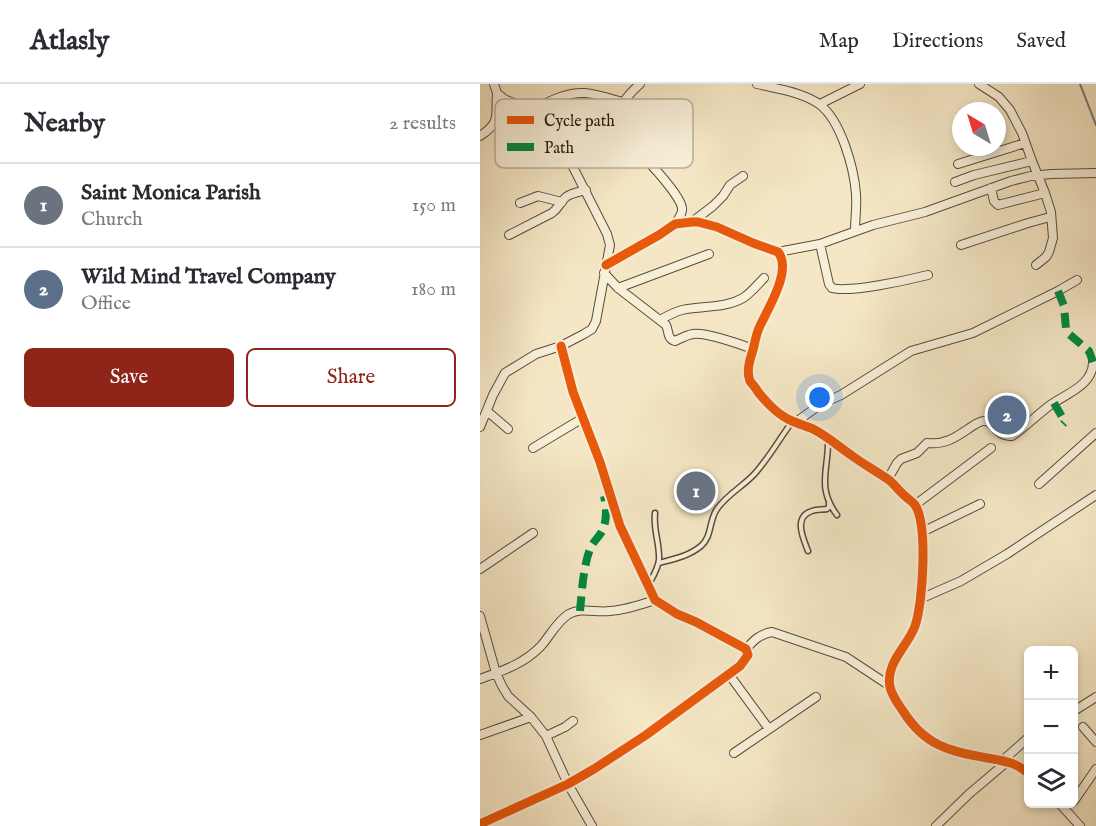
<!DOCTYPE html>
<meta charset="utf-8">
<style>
body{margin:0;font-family:"IM FELL English",serif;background:#f7f7f7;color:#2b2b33}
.controls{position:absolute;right:18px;bottom:18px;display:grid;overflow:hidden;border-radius:9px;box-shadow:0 3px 9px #0003}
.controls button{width:54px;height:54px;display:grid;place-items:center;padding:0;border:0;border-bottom:2px solid #e1e1e2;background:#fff;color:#2b2b33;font:30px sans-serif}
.compass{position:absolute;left:472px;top:18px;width:54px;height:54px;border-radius:50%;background:#fff;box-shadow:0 3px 9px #0003;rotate:322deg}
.you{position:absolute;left:340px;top:314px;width:21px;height:21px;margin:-15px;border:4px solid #fff;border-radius:50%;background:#1a73e8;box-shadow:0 0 0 9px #1a73e833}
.badge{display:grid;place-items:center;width:39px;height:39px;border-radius:50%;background:#8f2418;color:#fff;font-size:20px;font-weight:700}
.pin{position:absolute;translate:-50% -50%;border:3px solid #fff;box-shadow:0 2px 6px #0006}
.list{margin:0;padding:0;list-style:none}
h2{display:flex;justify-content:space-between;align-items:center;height:78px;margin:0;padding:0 24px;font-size:26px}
h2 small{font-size:20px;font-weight:400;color:#7c7c81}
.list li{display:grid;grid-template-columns:39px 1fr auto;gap:18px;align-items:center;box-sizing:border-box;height:84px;padding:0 24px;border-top:2px solid #e1e1e2}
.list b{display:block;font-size:22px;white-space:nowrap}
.list p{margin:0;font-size:20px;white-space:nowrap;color:#7c7c81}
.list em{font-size:20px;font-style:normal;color:#7c7c81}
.actions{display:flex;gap:12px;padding:18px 24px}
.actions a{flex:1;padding:14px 0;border:2px solid #8f2418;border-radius:9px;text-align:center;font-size:21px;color:#8f2418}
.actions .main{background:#8f2418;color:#fff}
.icon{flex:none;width:33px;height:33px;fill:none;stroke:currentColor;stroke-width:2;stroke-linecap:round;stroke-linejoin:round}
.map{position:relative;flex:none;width:616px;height:742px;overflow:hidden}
header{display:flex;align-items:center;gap:36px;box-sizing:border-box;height:84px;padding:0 30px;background:#fff;border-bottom:2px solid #e1e1e2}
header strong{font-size:28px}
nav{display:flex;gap:33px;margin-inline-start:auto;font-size:21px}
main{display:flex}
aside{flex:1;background:#fff}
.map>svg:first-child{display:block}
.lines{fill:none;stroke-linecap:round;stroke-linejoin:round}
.stream{stroke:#6e7b78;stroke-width:2}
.service-casing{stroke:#584c3c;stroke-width:7}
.minor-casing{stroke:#584c3c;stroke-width:10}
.service{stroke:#f8efd9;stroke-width:4}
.minor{stroke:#f8efd9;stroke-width:8}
.quiet{stroke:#00873e;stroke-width:8;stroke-dasharray:15 8;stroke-linecap:butt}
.cycleway-casing{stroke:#f8efd9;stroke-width:13}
.cycleway{stroke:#e8590c;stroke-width:9}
.key{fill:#f8efd9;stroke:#b8ae9c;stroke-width:1.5}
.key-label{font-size:16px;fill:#24180f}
</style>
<header>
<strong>Atlasly</strong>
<nav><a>Map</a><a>Directions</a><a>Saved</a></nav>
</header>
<main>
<aside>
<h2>Nearby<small>2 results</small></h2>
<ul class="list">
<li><span class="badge" style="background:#6b7280">1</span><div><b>Saint Monica Parish</b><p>Church</p></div><em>150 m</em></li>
<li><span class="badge" style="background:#5c6f8a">2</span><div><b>Wild Mind Travel Company</b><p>Office</p></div><em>180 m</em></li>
</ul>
<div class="actions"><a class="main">Save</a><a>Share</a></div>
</aside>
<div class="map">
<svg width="616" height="742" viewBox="0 0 616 742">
<rect width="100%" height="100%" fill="#f5e7c5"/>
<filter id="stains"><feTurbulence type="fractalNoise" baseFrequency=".00333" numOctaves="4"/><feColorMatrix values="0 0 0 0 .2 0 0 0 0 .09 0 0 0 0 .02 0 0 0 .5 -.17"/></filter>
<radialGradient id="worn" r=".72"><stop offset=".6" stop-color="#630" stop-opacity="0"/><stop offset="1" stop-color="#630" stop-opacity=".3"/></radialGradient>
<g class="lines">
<path class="stream" d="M600,0L616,41"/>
<defs>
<path id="service" d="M348,355C349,385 336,403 357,431
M328,467C323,454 313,433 332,427C337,425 342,426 347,425L349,423V419
M179,479C194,475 209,472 221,462C232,453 229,436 237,425C248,409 266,401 277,387C290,372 300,354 312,338
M168,502C172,494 178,485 179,476C180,460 173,446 175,429"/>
<path id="minor" d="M277,0C297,5 322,8 339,20C361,36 374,84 376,110C377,122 375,135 375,147
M499,0L519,13L530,26L542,49L552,77L565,109L571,128L573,154L569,168L566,173L556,181
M340,20L380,0
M46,29C65,20 83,8 105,9C117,10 131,15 143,18
M134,50C133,29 145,13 160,0
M0,52C22,38 15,30 17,9
M91,79C101,72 120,49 133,50C147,51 200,109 202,124C203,130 198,135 195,140
M478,80L545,59
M475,98L494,91L552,77
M511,104L514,117L518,121L565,109
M40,119L58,112L82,118
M212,138L233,122L243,112L250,101L263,92
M29,151L72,129C79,124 80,118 86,113C91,109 99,108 106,106
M340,160L349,200L352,204C370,209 428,196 448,191
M481,161L548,139L570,133
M298,168L340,160L393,141L445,128L531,97L551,92L571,90L616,89
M126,181L179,151L195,140L212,138H218L237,143L273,159L298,168C313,186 287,226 279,244C276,251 275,258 273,266C270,275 266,287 270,297C272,300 276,304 278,308C288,320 298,331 312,337C319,340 326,342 333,345C347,352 358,362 371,371C383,380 396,387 409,396C415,401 419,407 425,412C428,415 432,417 435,421C448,440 443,520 435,542C428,562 405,579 410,603C412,612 418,620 423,627C445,662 469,667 507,674C524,677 535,678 548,689
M124,189L138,204L186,241C189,247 187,255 195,257C200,255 206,251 213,250C225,248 260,260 273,265
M138,204L229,170
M180,236C187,232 194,228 202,226C223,221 244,225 263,214C271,209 278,200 284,194
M7,327L28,345
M316,338L341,320L361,311L431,267L493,249L578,207L597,196
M0,343L13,311L25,289L56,270L81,262L104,250L112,245L116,237L130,161L127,150L91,79L66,49L46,29L36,20L24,15L17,9L14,0
M53,364L103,334
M408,395L417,379L421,375L437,369L447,359C466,361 476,353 491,343C494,341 500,337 504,337C511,336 514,345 519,348C523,351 528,352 532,352C545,343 556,332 569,322C585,310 613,302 613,278
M559,400L616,349
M435,421L511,364
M442,448L500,420
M0,485L53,449
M440,515L481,497L527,470L616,411
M0,532L16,589L22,602L28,612L51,633L66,652L88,700L112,742
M266,565C274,556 280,550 292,548L366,573L410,602
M248,589L289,645
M0,595C22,587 44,580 61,562C70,552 77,537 89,530C101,523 116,529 130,527C146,526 160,521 175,516
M594,627L616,613
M603,643L616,658
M0,651L51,633
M66,652L85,643L93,637
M254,669L336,613
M522,677L548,654
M594,717L616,685
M580,720L600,742
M0,740L88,700L114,685L166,651L260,582L268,571L266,565L216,538L197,530L175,516L140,442L120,378L93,308L81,262
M456,742L489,710L528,677"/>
</defs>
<use href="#service" class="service-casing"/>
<use href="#minor" class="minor-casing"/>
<use href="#service" class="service"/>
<use href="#minor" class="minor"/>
<path class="quiet" d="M578,207L584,222L586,245L589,250L609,267L613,278
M574,319L585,338L583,340
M100,527C102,507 103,484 110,465C112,459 117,455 121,449C127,439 127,424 124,412"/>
<defs>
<path id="cycleway" d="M126,181L179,151L195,140L212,138H218L237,143L273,159L298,168C313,186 287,226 279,244C276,251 275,258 273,266C270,275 266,287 270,297C272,300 276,304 278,308C288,320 298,331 312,337C319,340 326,342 333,345C347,352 358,362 371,371C383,380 396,387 409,396C415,401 419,407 425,412C428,415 432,417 435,421C448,440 443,520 435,542C428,562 405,579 410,603C412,612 418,620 423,627C445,662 469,667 507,674C524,677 535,678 548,689
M0,740L88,700L114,685L166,651L260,582L268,571L266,565L216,538L197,530L175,516L140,442L120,378L93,308L81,262"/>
</defs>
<use href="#cycleway" class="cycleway-casing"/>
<use href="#cycleway" class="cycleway"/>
</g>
<rect x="15" y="15" width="198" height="69" rx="9" class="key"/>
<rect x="27" y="32" width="27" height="8" fill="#e8590c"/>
<rect x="27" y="59" width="27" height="8" fill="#00873e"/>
<g class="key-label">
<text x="64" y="42">Cycle path</text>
<text x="64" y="69">Path</text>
</g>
<rect width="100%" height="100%" filter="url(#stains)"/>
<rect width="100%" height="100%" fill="url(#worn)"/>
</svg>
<div class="controls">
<button>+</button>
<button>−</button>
<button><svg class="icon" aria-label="layers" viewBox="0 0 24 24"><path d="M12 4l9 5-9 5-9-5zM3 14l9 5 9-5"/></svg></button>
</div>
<svg class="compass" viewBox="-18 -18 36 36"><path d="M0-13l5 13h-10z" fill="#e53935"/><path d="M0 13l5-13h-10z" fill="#7c7c81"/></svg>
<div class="you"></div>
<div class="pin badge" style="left:216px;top:407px;background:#6b7280">1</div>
<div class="pin badge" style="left:527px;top:331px;background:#5c6f8a">2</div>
</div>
</main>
